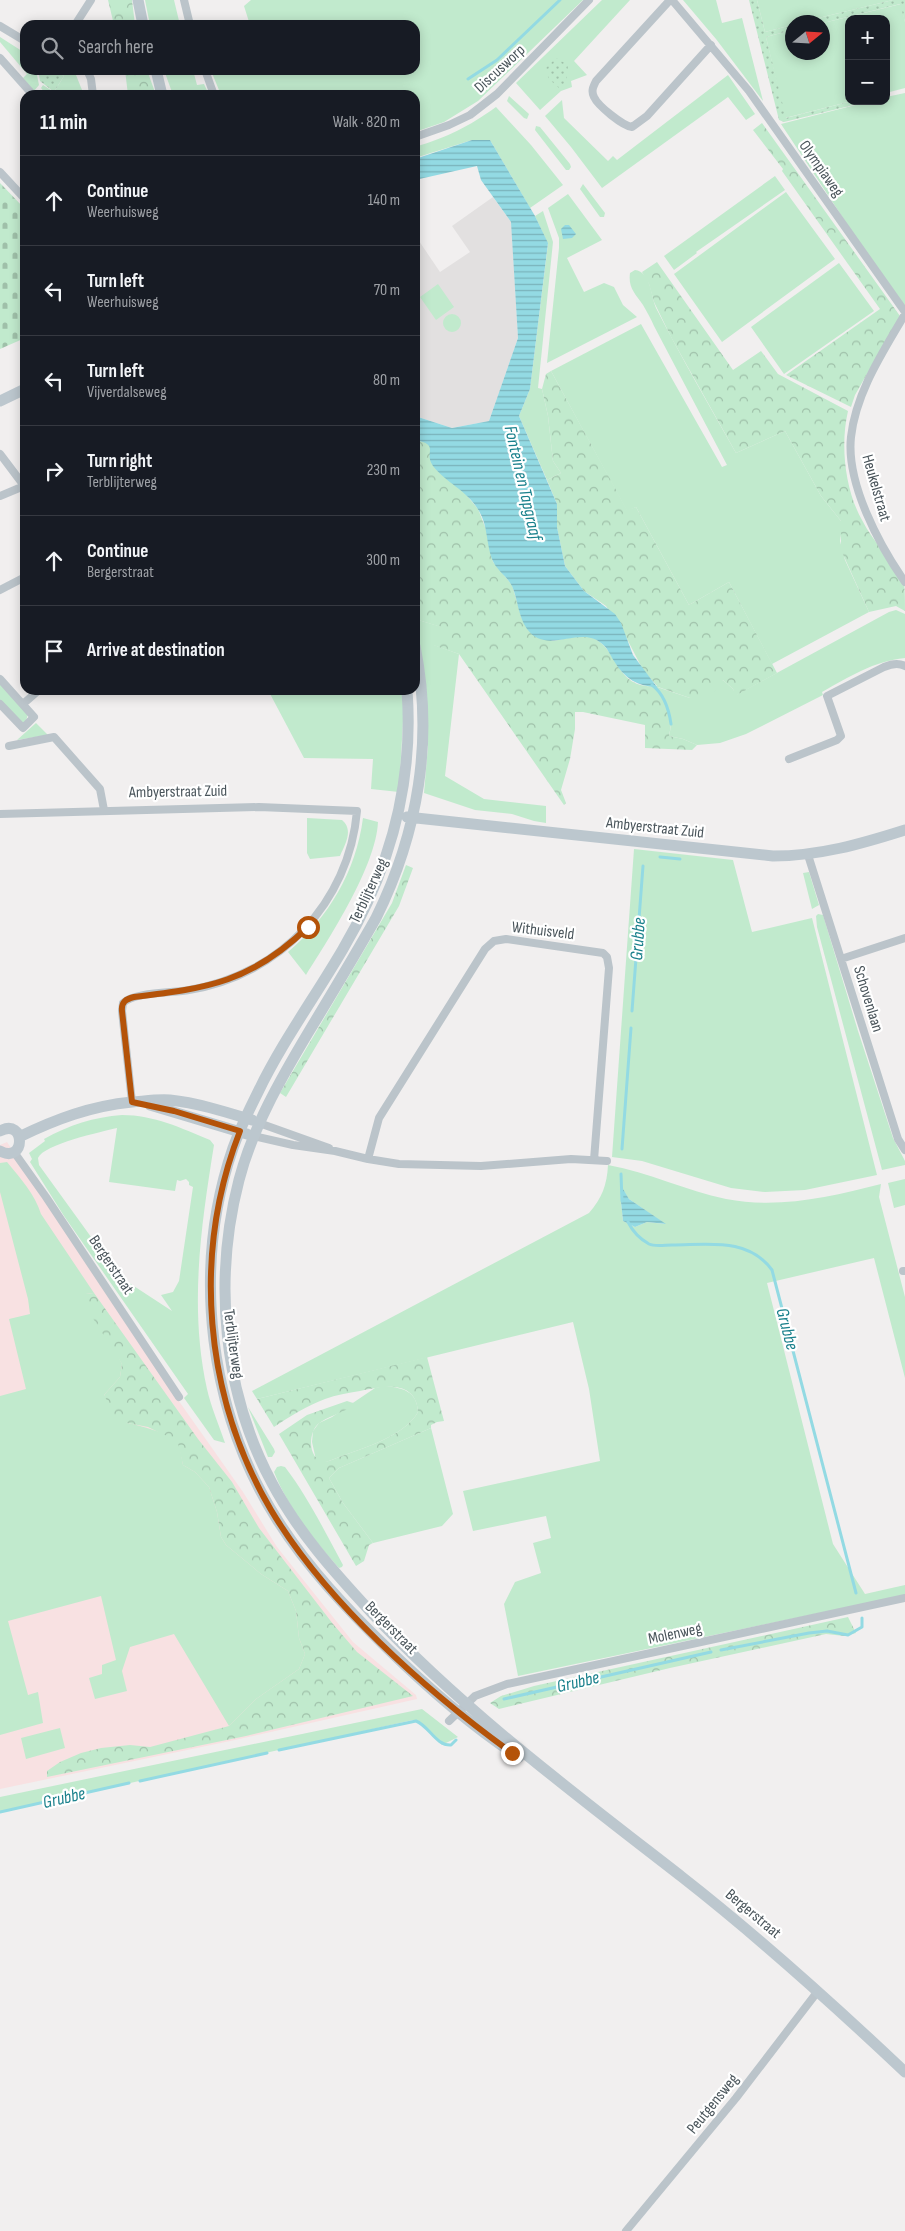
<!DOCTYPE html>
<meta charset="utf-8">
<style>
body{margin:0;font-family:"Sofia Sans Condensed",sans-serif;background:#20242c;color:#f1f3f6}
.controls{position:absolute;right:15px;top:15px;display:grid;overflow:hidden;border-radius:10px;box-shadow:0 2px 12px #0003}
.controls button{width:45px;height:45px;display:grid;place-items:center;padding:0;border:0;border-bottom:1px solid #363941;background:#171b24;color:#f1f3f6;font:25px sans-serif}
.compass{position:absolute;left:785px;top:15px;width:45px;height:45px;border-radius:50%;background:#171b24;box-shadow:0 2px 12px #0003;rotate:72deg}
.stop{position:absolute;width:15px;height:15px;margin:-11px;border:4px solid #b45309;border-radius:50%;background:#fff}
.stop.end{background:#b45309;border-color:#fff;box-shadow:0 1px 5px #0008}
.list{margin:0;padding:0;list-style:none}
h2{display:flex;justify-content:space-between;align-items:center;height:65px;margin:0;padding:0 20px;font-size:21px}
h2 small{font-size:16px;font-weight:400;color:#9ea1a6}
.list li{display:grid;grid-template-columns:32px 1fr auto;gap:15px;align-items:center;box-sizing:border-box;height:90px;padding:0 20px;border-top:1px solid #363941}
.list b{display:block;font-size:19px;white-space:nowrap}
.list p{margin:0;font-size:16px;white-space:nowrap;color:#9ea1a6}
.list em{font-size:16px;font-style:normal;color:#9ea1a6}
.icon{flex:none;width:28px;height:28px;fill:none;stroke:currentColor;stroke-width:2;stroke-linecap:round;stroke-linejoin:round}
.map{position:relative;flex:none;width:905px;height:2231px;overflow:hidden}
.search{position:absolute;background:#171b24;box-shadow:0 2px 12px #0003;left:20px;top:20px;width:400px;height:55px;display:flex;align-items:center;gap:12px;box-sizing:border-box;padding:0 18px;border-radius:15px;color:#9ea1a6;font-size:19px}
.panel{position:absolute;background:#171b24;box-shadow:0 2px 12px #0003;left:20px;top:90px;width:400px;height:605px;border-radius:15px}
.map>svg:first-child{display:block}
.education{fill:#e2e0e0}
.medical{fill:#f8e1e2}
.grass{fill:#c1eacd;fill-rule:evenodd}
.forest{fill:url(#forest-crowns)}
.cemetery{fill:url(#cemetery-stones)}
.park{fill:url(#park-dots)}
.water{fill:url(#water-rules)}
.lines{fill:none;stroke-linecap:round;stroke-linejoin:round}
.stream{stroke:#93dae3;stroke-width:3}
.street{stroke:#bbc4ca;stroke-width:8}
.secondary{stroke:#bcc7ce;stroke-width:11}
.route{stroke:#b45309;stroke-width:6}
.labels{text-anchor:middle;dominant-baseline:central;stroke-width:4.5;stroke-linejoin:round;paint-order:stroke}
.street-label{font-size:16px;fill:#49545a;stroke:#fff}
.water-label{font-size:18px;font-style:italic;fill:#1a818c;stroke:#fff}
</style>
<div class="map">
<svg width="905" height="2231" viewBox="0 0 905 2231">
<defs>
<pattern id="forest-crowns" width="20" height="18" patternUnits="userSpaceOnUse" patternTransform="scale(1.25)"><rect width="20" height="18" fill="#c1eacd"/><path d="M2 6a3 3 0 1 1 6 0M12 15a3 3 0 1 1 6 0" fill="none" stroke="#9fc0a9"/></pattern>
<pattern id="cemetery-stones" width="16" height="16" patternUnits="userSpaceOnUse" patternTransform="scale(1.25)"><rect width="16" height="16" fill="#c1eacd"/><path d="M2 7V4a2 2 0 0 1 4 0v3zM10 15v-3a2 2 0 0 1 4 0v3z" fill="#9fc0a9"/></pattern>
<pattern id="park-dots" width="8" height="8" patternUnits="userSpaceOnUse" patternTransform="scale(1.25)"><rect width="8" height="8" fill="#c1eacd"/><path d="M2 2h.1M6 6h.1" fill="none" stroke="#9fc0a9" stroke-width="1.8" stroke-linecap="round"/></pattern>
<pattern id="water-rules" width="6" height="5" patternUnits="userSpaceOnUse" patternTransform="scale(1.25)"><rect width="6" height="5" fill="#93dae3"/><path d="M0 2.5h6" fill="none" stroke="#7ab3bb"/></pattern>
</defs>
<rect width="100%" height="100%" fill="#f1efef"/>
<path class="education" d="M493,197L511,222L530,208L512,233L518,338L489,421L452,428L415,416V235L440,272L470,252L452,226Z"/>
<path class="medical" d="M7,1142L157,1370L243,1492L277,1547L353,1642L416,1695L417,1699L235,1740L0,1789V1145Z"/>
<path class="grass" d="M145,0H174L180,25H150Z
M251,0H583L478,101L444,122L415,132V95H221L212,73L215,70H415V25H250L244,6Z
M602,0H630L574,61L587,75L571,81L572,87L561,91L540,110L516,83Z
M683,0H716L722,23L742,18L763,101L716,39Z
M757,0H893L802,22H792V25L765,32Z
M901,4L905,22V88L886,93V19H849V101H852L785,118L766,37L792,30V52H822L823,23Z
M0,37L25,53V70H39L37,75L39,85L34,91L23,78L27,74L0,42Z
M54,70H74L82,90V95H47L41,88L43,85L54,92L64,76Z
M164,70H193L197,85L204,84L209,95H173Z
M728,75L755,114L746,120L728,97L602,188L571,147L545,116L562,100L564,118L608,161L613,156L617,160Z
M905,93V306L851,230L781,124L871,101H886V97Z
M509,96L529,114L527,119L524,118L507,101Z
M496,107L531,145L563,185L530,208L490,140H472L415,158V147C448,137 468,127 496,107Z
M536,126L540,127L570,164L571,167L569,170H566L535,130Z
M775,176L785,190L696,252L697,253L674,270L664,256Z
M583,184L605,213L604,217H600L580,189Z
M786,192L835,259L722,342L674,274Z
M568,194L602,240L567,258L584,292L604,283L614,287L623,305L637,317L547,363L559,248V238L548,208Z
M543,211L553,242L538,388L542,389L548,416L553,461L561,473L547,480L519,416L530,389L548,244L535,216Z
M839,263L874,311L784,374L751,327Z
M635,270C651,272 651,296 656,308C681,357 709,405 736,453L785,431L821,496L841,521L842,528L840,541L845,560L869,612L772,664L729,582L689,605L636,507L627,511L551,371L641,324L722,467L727,465L654,326C651,319 647,312 643,305C635,293 628,288 630,273Z
M438,284L454,307L436,320L420,297Z
M443 323a9 9 0 1 1 18 0a9 9 0 1 1-18 0Z
M896,610L905,614V658C874,661 849,677 822,692L823,695L746,734L720,743L697,745L683,739L669,736C674,717 667,704 657,687L690,698L723,680L733,689L736,695L889,612Z
M415,619L442,627L434,645L459,654L445,776L484,799L546,806V823L534,821L512,814L475,810L424,793L428,746L425,744Z
M0,683L28,714L26,721L22,723L0,702Z
M268,690H403L404,704L399,792L371,789L373,759L304,758Z
M36,723L48,735L17,740Z
M307,818L342,820C354,830 345,844 340,856L310,859L307,853Z
M363,818L378,822C376,866 330,937 306,975L288,952C328,918 356,872 363,818Z
M634,849L733,860L752,932L812,918L877,1175L805,1190L765,1192L731,1188L642,1161L612,1157Z
M809,872L819,905L812,909L803,873Z
M818,914L823,915L858,1031L893,1138L905,1161V1165L882,1170L817,927L816,916Z
M122,1115C154,1115 181,1128 210,1140L214,1145C201,1226 189,1307 207,1389C211,1407 219,1425 225,1443L214,1440L184,1398L188,1394L64,1216L30,1162L32,1159L29,1153L45,1141L44,1139C69,1125 94,1117 122,1115ZM117,1128L109,1182L175,1191L177,1180L180,1181L186,1179L189,1182V1185L193,1187L179,1281L173,1292L161,1295L172,1311L120,1277L39,1165L38,1158C44,1144 101,1132 117,1128Z
M7,1162C20,1178 35,1194 41,1214L94,1293L86,1294L122,1364L120,1377L104,1395L127,1423C145,1426 160,1433 178,1438L183,1465L195,1472L209,1487L217,1512L221,1537L226,1545L261,1574L288,1591L296,1611L299,1638L305,1654L299,1669L256,1699L229,1726L174,1634L130,1647L122,1671L127,1691L95,1699L89,1678L102,1674V1665L116,1660L101,1596L8,1621L28,1695L38,1692L43,1723L0,1735V1396L26,1389L9,1319L30,1314L28,1299L0,1192V1163Z
M608,1165C649,1172 686,1191 726,1199C779,1209 830,1197 881,1184L879,1197L905,1297V1378L874,1258L767,1283L833,1544L865,1594L905,1585V1595L518,1676L504,1604L515,1582L541,1573L533,1543L551,1538L546,1516L473,1531L463,1491L600,1461L589,1389L573,1322L257,1399L252,1391L589,1213C602,1198 607,1185 608,1165ZM623,1190L629,1199L665,1224L647,1222L635,1227L623,1221L621,1202Z
M905,1179V1205L894,1208L888,1183Z
M385,1386C403,1388 417,1391 418,1412C404,1438 356,1450 329,1461L321,1463L316,1460L312,1442L313,1431L319,1423L332,1417L375,1388Z
M248,1407L274,1449L275,1452L272,1457H268Z
M431,1428L453,1514L442,1526L373,1543L343,1503L329,1478L339,1468Z
M281,1466L285,1467C308,1497 325,1532 343,1565L342,1567L339,1568C313,1540 288,1507 274,1472L277,1467Z
M422,1709L458,1737L442,1745L426,1727L413,1720L0,1812V1797Z
M60,1728L65,1748L26,1759L21,1738Z"/>
<path class="forest" d="M108,0H132L135,25H114Z
M125,70H147L156,95H128Z
M762,123L900,316L855,395L851,407L786,375L880,309L782,171L783,169L753,130Z
M657,262L733,370L761,351L778,374L848,411C840,445 845,490 862,520C873,542 894,562 904,584C905,591 905,603 905,611L896,606L869,612L841,550V521L821,496L785,431L736,453L671,337L654,302L649,284L642,272Z
M551,371L627,510L636,507L689,605L729,582L777,673L735,696L733,689L723,680L710,697L690,698L658,687C667,706 674,715 669,736L683,739L697,745L692,750L645,748V725L583,712H575V729L570,759L561,790L566,803L564,805L459,654L433,645L441,627L415,619V440L426,442L430,446L434,466L463,491L478,509L487,532L493,562L512,585L522,619L552,641C564,640 581,633 591,637C620,648 614,690 657,686L643,670L627,639L606,606L584,591L565,566L557,527V504L547,480L561,473L553,461L548,416L542,389L546,374Z
M406,865L413,868L399,906L286,1097L280,1093L392,903Z
M94,1293L198,1439L232,1482L259,1528L333,1624L357,1652L413,1696L246,1736L47,1777V1771L60,1762L81,1753L101,1748L130,1745L150,1747L229,1726L256,1699L299,1669L305,1654L299,1638L296,1611L288,1591L261,1574L226,1545L221,1537L217,1512L209,1487L195,1472L183,1465L177,1439L162,1434L148,1427L127,1423L116,1418L104,1395L120,1377L122,1364L82,1301L86,1294Z
M427,1357L444,1421L437,1422L431,1425V1428L339,1468L329,1478L343,1503L373,1543L369,1545L364,1561L356,1566L279,1434L307,1415L347,1401L353,1403L354,1406C345,1411 325,1418 318,1424C307,1434 308,1465 329,1461C356,1450 404,1438 418,1412C416,1379 382,1386 360,1391C348,1393 336,1395 325,1399C307,1406 290,1416 274,1427L257,1399Z
M848,1617L856,1633L844,1636L826,1634L670,1668L499,1709L490,1703L501,1696L534,1686Z"/>
<path class="cemetery" d="M0,183L25,209V338L0,349Z"/>
<path class="park" d="M749,0H757L765,32L792,25V30L766,37L786,118L852,101H870L784,122L779,120Z
M893,0H905V22L900,4L823,23L802,22Z
M556,58L568,65L566,85L559,88L549,79L545,69Z
M42,70H54L64,76L54,92L40,81L39,75Z"/>
<path class="water" d="M472,140H490L535,216L548,243L530,389L519,416L557,504V527L565,566L584,591L615,614L621,623L633,655L657,687C638,687 624,678 614,661C610,655 608,648 601,643C579,625 547,656 527,629C518,616 518,600 512,586C507,576 496,570 492,559C486,543 488,526 479,511C467,490 446,483 433,466C423,452 441,445 415,440V416L452,428L489,421L518,338L511,222L481,180L477,166L415,180V159Z
M569,225L576,234L572,238L563,239L561,229L565,225Z
M623,1189L629,1199L666,1224L647,1222L635,1227L623,1221L621,1202Z"/>
<g class="lines">
<path class="stream" d="M468,79L497,60L560,0
M652,685C664,694 669,710 671,724
M660,857L680,859
M632,1011L643,866
M622,1149L631,1028
M621,1174L622,1201
M628,1222C632,1230 640,1239 649,1244C655,1247 665,1245 672,1245C708,1245 748,1237 772,1270L856,1593
M721,1650L809,1633L827,1631L848,1635L862,1627V1618
M504,1699L711,1652
M279,1750L416,1721C429,1726 436,1746 451,1745L456,1740
M140,1781L267,1753
M0,1812L129,1783"/>
<path class="street" d="M184,0L190,25
M670,0L596,81C593,87 591,91 594,97C598,106 623,126 632,127L647,116L711,45
M672,0L749,91L905,312
M75,25L91,0
M0,26L25,41
M0,58L33,95
M87,70L91,79L93,95
M205,70L214,95
M415,137L449,125L470,115L497,94L589,0
M0,172L25,199
M905,314C883,352 856,392 851,437C846,483 879,545 905,582
M0,454L25,487
M0,496L24,486
M0,590L25,577
M0,679L34,717L23,728L0,704
M23,704L39,690
M9,746L54,737L100,789L104,810
M789,759L837,740L841,736L827,696L884,667C891,664 898,662 905,666
M0,814L259,807L357,811C349,903 280,975 189,990C173,993 134,992 123,1003L122,1011L132,1102
M808,855L898,1139L905,1150
M841,959L905,938
M259,1123L329,1148
M253,1136L293,1145L335,1151L368,1159L399,1164L481,1166L571,1159L607,1161
M14,1152L46,1197L179,1397
M368,1159L379,1118L485,949L494,941L506,939L603,953L607,957L609,968L594,1160
M903,1271H905
M449,1721L475,1696L507,1684L905,1598
M626,2231L736,2098L818,1991"/>
<path class="secondary" d="M138,0L143,25
M156,70L162,95
M0,401L25,389
M415,646C434,740 418,833 376,918C354,957 331,995 308,1033C280,1080 253,1127 239,1180C213,1280 223,1392 272,1483C298,1532 334,1572 371,1612C465,1712 574,1793 682,1877C760,1938 833,2004 905,2072
M407,690C414,783 390,869 343,949C315,997 282,1042 258,1092C249,1110 240,1129 233,1148C191,1270 209,1413 278,1521C308,1568 347,1609 386,1647C428,1688 471,1726 519,1757
M407,817L773,856C819,856 861,844 905,830
M150,1105L247,1134
M0,1131C26,1117 26,1165 0,1151
M19,1137C56,1119 91,1106 132,1102C145,1101 158,1099 170,1100C198,1103 226,1112 252,1120"/>
</g>
<g class="lines">
<path class="route" d="M308,927C251,982 209,988 134,997C126,999 121,1002 122,1011L132,1102L174,1111L240,1131C192,1254 204,1396 271,1510C326,1602 425,1690 512,1753"/>
</g>
<g class="labels">
<g class="street-label">
<text transform="translate(500 69) rotate(-43)">Discusworp</text>
<text transform="translate(821 169) rotate(55)">Olympiaweg</text>
<text transform="translate(876 488) rotate(74)">Heukelstraat</text>
<text transform="translate(178 792) rotate(-1)">Ambyerstraat Zuid</text>
<text transform="translate(655 828) rotate(6)">Ambyerstraat Zuid</text>
<text transform="translate(369 891) rotate(-65)">Terblijterweg</text>
<text transform="translate(543 931) rotate(7)">Withuisveld</text>
<text transform="translate(868 999) rotate(73)">Schovenlaan</text>
<text transform="translate(111 1265) rotate(56)">Bergerstraat</text>
<text transform="translate(233 1344) rotate(82)">Terblijterweg</text>
<text transform="translate(391 1628) rotate(45)">Bergerstraat</text>
<text transform="translate(675 1634) rotate(-12)">Molenweg</text>
<text transform="translate(753 1914) rotate(40)">Bergerstraat</text>
<text transform="translate(713 2104) rotate(-51)">Peutgensweg</text>
</g>
<g class="water-label">
<text transform="translate(523 483) rotate(77)">Fontein en Tapgraaf</text>
<text transform="translate(638 939) rotate(-86)">Grubbe</text>
<text transform="translate(787 1329) rotate(75)">Grubbe</text>
<text transform="translate(578 1682) rotate(-13)">Grubbe</text>
<text transform="translate(64 1798) rotate(-13)">Grubbe</text>
</g>
</g>
</svg>
<div class="controls">
<button>+</button>
<button>−</button>
</div>
<svg class="compass" viewBox="-18 -18 36 36"><path d="M0-13l5 13h-10z" fill="#e53935"/><path d="M0 13l5-13h-10z" fill="#9ea1a6"/></svg>
<div class="stop" style="left:308px;top:927px"></div>
<div class="stop end" style="left:512px;top:1753px"></div>
<div class="search"><svg class="icon" aria-label="search" viewBox="0 0 24 24"><circle cx="10" cy="10" r="6"/><path d="M15 15l6 6"/></svg>Search here</div>
<section class="panel">
<h2>11 min<small>Walk · 820 m</small></h2>
<ul class="list">
<li><svg class="icon" aria-label="ahead" viewBox="0 0 24 24"><path d="M12 20V5M6 11l6-6 6 6"/></svg><div><b>Continue</b><p>Weerhuisweg</p></div><em>140 m</em></li>
<li><svg class="icon" aria-label="left" viewBox="0 0 24 24"><path d="M17 20v-9H6M10 6l-5 5 5 5"/></svg><div><b>Turn left</b><p>Weerhuisweg</p></div><em>70 m</em></li>
<li><svg class="icon" aria-label="left" viewBox="0 0 24 24"><path d="M17 20v-9H6M10 6l-5 5 5 5"/></svg><div><b>Turn left</b><p>Vijverdalseweg</p></div><em>80 m</em></li>
<li><svg class="icon" aria-label="right" viewBox="0 0 24 24"><path d="M7 20v-9h11M14 6l5 5-5 5"/></svg><div><b>Turn right</b><p>Terblijterweg</p></div><em>230 m</em></li>
<li><svg class="icon" aria-label="ahead" viewBox="0 0 24 24"><path d="M12 20V5M6 11l6-6 6 6"/></svg><div><b>Continue</b><p>Bergerstraat</p></div><em>300 m</em></li>
<li><svg class="icon" aria-label="arrive" viewBox="0 0 24 24"><path d="M6 21V4h12l-3 4 3 4H6"/></svg><div><b>Arrive at destination</b></div></li>
</ul>
</section>
</div>
